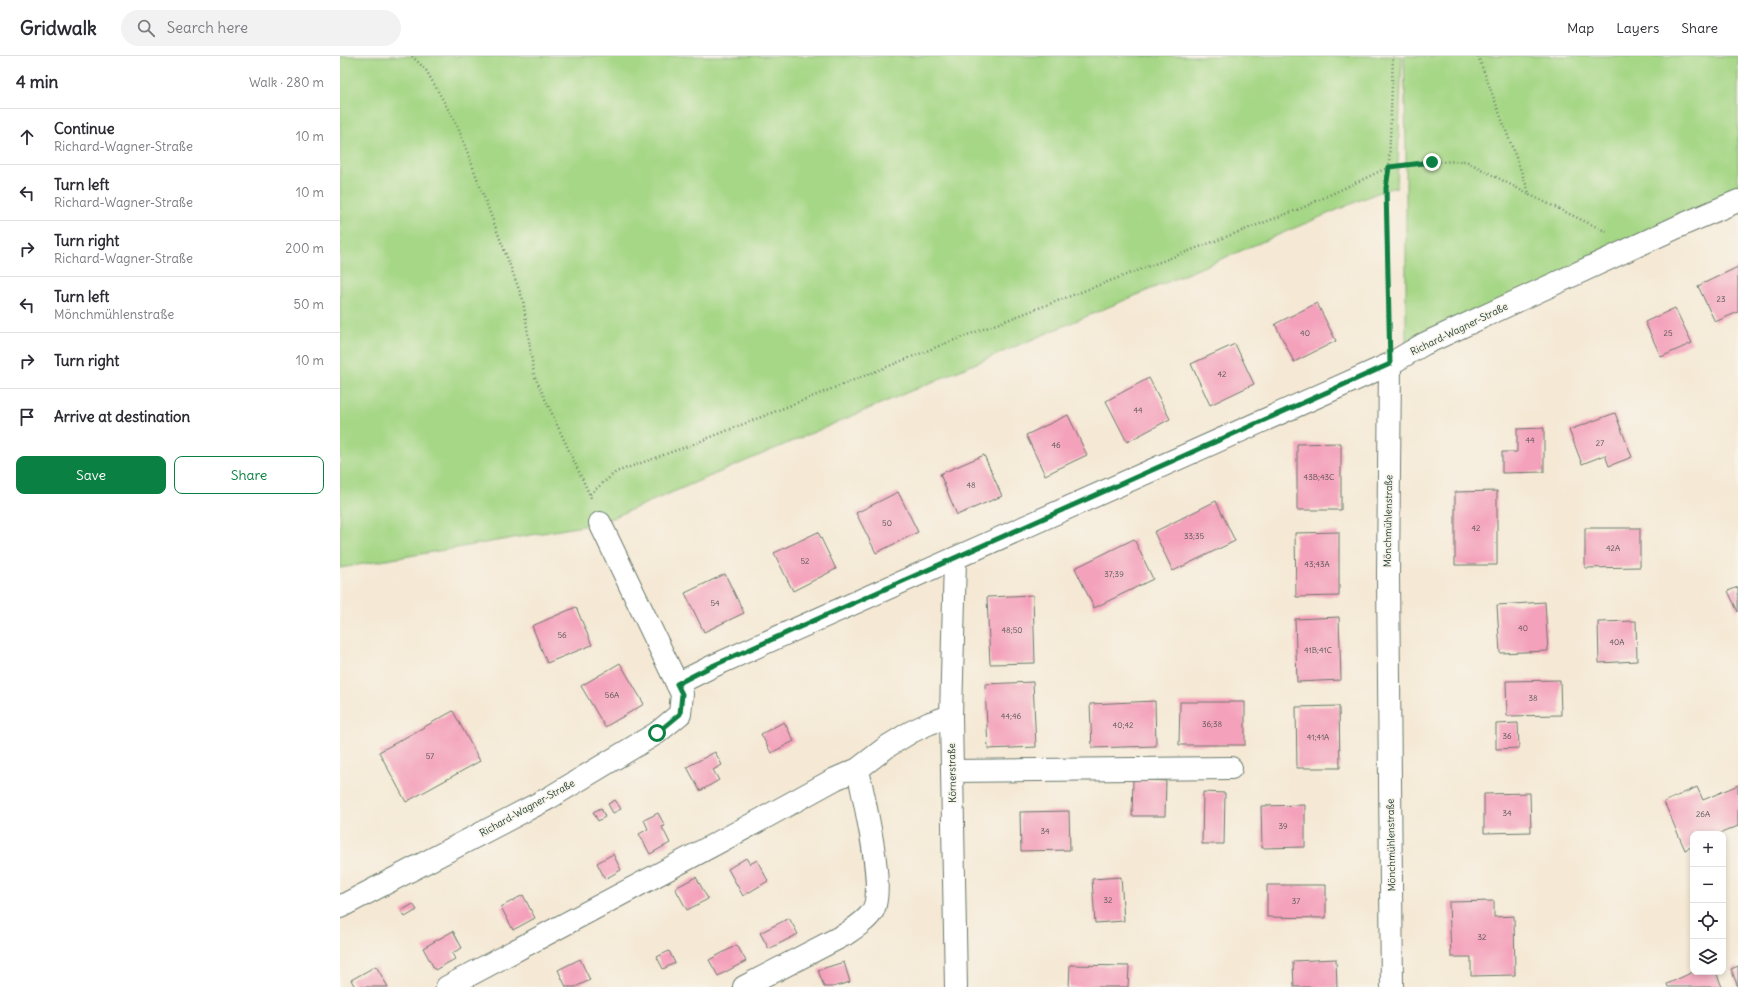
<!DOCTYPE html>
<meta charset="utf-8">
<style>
body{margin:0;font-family:Delius,sans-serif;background:#f2f2f3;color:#2b2b33}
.controls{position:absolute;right:12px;bottom:12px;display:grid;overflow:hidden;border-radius:8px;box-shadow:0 2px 6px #0003}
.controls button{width:36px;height:36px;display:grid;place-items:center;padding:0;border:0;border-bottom:1px solid #e1e1e2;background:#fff;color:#2b2b33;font:20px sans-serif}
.stop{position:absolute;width:12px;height:12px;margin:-9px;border:3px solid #0b8043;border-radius:50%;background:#fff}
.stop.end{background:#0b8043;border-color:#fff;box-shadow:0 1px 4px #0008}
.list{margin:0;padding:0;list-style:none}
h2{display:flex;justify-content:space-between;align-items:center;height:52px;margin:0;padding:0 16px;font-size:17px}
h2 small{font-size:13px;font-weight:400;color:#7c7c81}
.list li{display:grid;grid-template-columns:26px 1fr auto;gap:12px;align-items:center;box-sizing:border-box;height:56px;padding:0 16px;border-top:1px solid #e1e1e2}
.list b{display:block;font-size:15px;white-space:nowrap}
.list p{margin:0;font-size:13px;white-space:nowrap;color:#7c7c81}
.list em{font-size:13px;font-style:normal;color:#7c7c81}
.actions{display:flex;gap:8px;padding:12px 16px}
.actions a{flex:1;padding:9px 0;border:1px solid #0b8043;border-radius:8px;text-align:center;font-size:14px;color:#0b8043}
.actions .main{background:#0b8043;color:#fff}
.icon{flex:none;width:22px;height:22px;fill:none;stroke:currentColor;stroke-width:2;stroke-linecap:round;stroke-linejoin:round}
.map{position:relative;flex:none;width:1398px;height:931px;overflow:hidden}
header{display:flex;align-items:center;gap:24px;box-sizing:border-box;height:56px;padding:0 20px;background:#fff;border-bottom:1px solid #e1e1e2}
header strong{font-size:19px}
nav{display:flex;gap:22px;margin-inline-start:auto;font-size:14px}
.search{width:280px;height:36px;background:#f2f2f3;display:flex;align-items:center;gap:10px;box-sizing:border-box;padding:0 14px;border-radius:22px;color:#7c7c81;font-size:15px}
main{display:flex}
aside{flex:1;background:#fff}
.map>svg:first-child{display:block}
.green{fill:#a6d786;stroke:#628a5d}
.building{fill:#f4a1bb}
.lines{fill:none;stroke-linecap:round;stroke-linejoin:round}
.minor-casing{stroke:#6a796c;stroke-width:24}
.path{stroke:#6a796c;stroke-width:2.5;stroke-dasharray:1 3;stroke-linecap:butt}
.minor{stroke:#fff;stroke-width:22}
.route{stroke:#0b8043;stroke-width:5}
.labels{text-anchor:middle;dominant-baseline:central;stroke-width:3;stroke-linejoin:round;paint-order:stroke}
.number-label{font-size:8px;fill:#545656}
.street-label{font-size:10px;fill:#1f3d34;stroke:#f7f3e8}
</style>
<header>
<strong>Gridwalk</strong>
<div class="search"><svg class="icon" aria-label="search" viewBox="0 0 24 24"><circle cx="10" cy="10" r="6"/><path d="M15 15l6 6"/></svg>Search here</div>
<nav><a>Map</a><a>Layers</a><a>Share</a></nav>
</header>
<main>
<aside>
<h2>4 min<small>Walk · 280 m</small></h2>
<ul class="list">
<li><svg class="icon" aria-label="ahead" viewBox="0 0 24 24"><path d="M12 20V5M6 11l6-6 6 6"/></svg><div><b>Continue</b><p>Richard-Wagner-Straße</p></div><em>10 m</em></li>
<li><svg class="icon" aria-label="left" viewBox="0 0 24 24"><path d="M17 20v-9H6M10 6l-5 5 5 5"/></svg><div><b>Turn left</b><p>Richard-Wagner-Straße</p></div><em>10 m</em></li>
<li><svg class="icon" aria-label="right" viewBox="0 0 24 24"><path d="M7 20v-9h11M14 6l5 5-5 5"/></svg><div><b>Turn right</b><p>Richard-Wagner-Straße</p></div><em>200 m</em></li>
<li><svg class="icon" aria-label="left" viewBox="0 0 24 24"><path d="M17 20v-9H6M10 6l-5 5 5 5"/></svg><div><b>Turn left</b><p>Mönchmühlenstraße</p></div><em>50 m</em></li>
<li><svg class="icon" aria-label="right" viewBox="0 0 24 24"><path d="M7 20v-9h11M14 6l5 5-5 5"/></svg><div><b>Turn right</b></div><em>10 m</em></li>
<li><svg class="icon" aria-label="arrive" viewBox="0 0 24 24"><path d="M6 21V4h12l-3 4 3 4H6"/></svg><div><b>Arrive at destination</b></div></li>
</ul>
<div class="actions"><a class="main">Save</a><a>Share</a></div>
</aside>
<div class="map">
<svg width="1398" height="931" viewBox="0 0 1398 931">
<rect width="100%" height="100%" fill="#f7f3e8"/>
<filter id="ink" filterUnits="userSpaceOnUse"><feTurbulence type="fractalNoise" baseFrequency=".025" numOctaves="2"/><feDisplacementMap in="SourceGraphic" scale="8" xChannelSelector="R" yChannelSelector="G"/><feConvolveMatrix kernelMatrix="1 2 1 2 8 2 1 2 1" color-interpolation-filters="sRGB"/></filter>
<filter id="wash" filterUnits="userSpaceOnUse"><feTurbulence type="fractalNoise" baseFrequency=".012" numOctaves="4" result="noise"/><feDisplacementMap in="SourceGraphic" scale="16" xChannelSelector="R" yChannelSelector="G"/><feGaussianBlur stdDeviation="0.9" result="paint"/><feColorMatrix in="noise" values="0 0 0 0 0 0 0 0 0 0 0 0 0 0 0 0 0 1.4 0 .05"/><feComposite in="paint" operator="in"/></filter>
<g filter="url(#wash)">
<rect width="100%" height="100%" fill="#f5e9d5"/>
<path class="green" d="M0,0H1062L1057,131L1044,134L260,467L0,512Z
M1064,0H1398V145L1066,292V93Z"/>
<g id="blocks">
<path class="building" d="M1398,211V256L1375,266L1358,230Z
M977,247L996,285L954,306L935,268Z
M1335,252L1352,287L1321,301L1305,266Z
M895,288L914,328L870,349L851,308Z
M809,322L830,363L787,386L766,345Z
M1275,357L1292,401L1269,410L1265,399L1242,408L1229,374Z
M728,359L747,399L705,419L686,379Z
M1204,372V416L1162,417V396H1177V373Z
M1001,387V454H957V388Z
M644,399L662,440L617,459L600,418Z
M1157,435V509H1115V436Z
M558,436L578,476L536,497L516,457Z
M876,445L895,485L833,515L814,476Z
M1245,472H1300V511L1245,512Z
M478,476L496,513L453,535L434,497Z
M999,476V540L956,541L955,477Z
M794,483L813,523L754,552L735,512Z
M385,518L404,557L364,576L345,537Z
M1398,531V556L1388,535Z
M693,539L695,607L650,608L647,541Z
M1205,546L1208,595L1160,597L1157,549Z
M236,551L252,589L207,607L192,570Z
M999,561L1001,624L957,626L955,563Z
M1296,565L1297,605L1259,607L1258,566Z
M280,607L304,648L265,671L241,630Z
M1220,624L1221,659L1167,660L1166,625Z
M693,626L696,691L648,693L645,628Z
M815,645L816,690L752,692L750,648Z
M840,646H905V689H839Z
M999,650L1000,712H957L956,651Z
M113,655L140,705L66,746L39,696Z
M444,666L454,685L431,697L421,678Z
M1178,667L1179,692L1156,693V668Z
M375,696L382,709L373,714L379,724L360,735L347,711Z
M793,723L826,725L825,760H792Z
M1398,729V770L1379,778H1353V790L1345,794L1324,746L1357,731L1363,744Z
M863,736L885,737L884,788H862Z
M1190,737L1191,776L1144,777V738Z
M275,744L281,753L273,757L268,748Z
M965,749V791L922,792L921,750Z
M261,752L265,761L258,765L253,756Z
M729,755L730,794L681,795L680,756Z
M318,757L325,770L322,771L330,787L310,798L299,778L308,773L304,764Z
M273,798L281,814L265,823L257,807Z
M406,802L410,808L417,804L428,825L403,840L388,813Z
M356,821L368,843L347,854L335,832Z
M781,821L784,865L755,867L752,823Z
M927,829H986V862L927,861Z
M183,839L195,862L173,874L161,851Z
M1154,845V861L1174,860L1175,919L1131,920V901H1111L1109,846Z
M73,848L77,854L65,861L61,855Z
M449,862L458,878L429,893L420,877Z
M113,875L122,892L112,897L115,903L95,914L83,892Z
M397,889L406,905L378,920L369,904Z
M329,895L335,907L323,913L317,901Z
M240,903L250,924L235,931H226L218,914Z
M996,903L997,931H954L953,905Z
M504,906L510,926L493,931H484L478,914Z
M730,909L789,910L788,931H729Z
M36,910L48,931H15L11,924Z
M1398,910V931L1391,913Z
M1353,916H1376L1382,931H1328L1327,928Z"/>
</g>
</g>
<g filter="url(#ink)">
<use href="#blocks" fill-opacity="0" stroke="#6a796c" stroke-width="1"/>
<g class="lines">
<defs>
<path id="minor" d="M1050,308L1048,521L1052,931
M615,503L611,660L616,931
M337,628L371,611L1050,308L1084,288L1344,168L1398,145
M612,715L891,712
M0,851L209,742L317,677L340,658L342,638L260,467
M107,931L424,762L495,723L518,713L548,690L571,676L590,667L611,660
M404,931L506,878C515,872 526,865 532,856C547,834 523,742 518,713"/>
</defs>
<use href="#minor" class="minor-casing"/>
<path class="path" d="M72,0L86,14L117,69L183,244L194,319L252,444
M1138,0L1190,139L1267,176
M1049,280L1046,132L1049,111L1053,0
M250,438L276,416L351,389L604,288L962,152L1049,111L1092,106L1126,105L1190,139"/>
<use href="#minor" class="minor"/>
</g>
</g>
<g class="lines" filter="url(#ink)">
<path class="route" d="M317,677L340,658L342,638L337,628L370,611L1050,308L1046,132L1049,111L1092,106"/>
</g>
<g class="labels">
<g class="number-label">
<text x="1381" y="243">23</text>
<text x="965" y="277">40</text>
<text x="1328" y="277">25</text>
<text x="882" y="318">42</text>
<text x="798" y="354">44</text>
<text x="1190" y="384">44</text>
<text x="1260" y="387">27</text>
<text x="716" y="389">46</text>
<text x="979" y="421">43B;43C</text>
<text x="631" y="429">48</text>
<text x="547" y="467">50</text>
<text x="1136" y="472">42</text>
<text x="854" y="480">33;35</text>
<text x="1273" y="492">42A</text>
<text x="465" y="505">52</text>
<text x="977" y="508">43;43A</text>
<text x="774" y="518">37;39</text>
<text x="375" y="547">54</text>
<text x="1183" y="572">40</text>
<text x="672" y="574">48;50</text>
<text x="222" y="579">56</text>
<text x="1277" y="586">40A</text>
<text x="978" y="594">41B;41C</text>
<text x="272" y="639">56A</text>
<text x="1193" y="642">38</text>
<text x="671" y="660">44;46</text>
<text x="872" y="668">36;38</text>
<text x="783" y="669">40;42</text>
<text x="1167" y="680">36</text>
<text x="978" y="681">41;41A</text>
<text x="90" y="700">57</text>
<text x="1167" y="757">34</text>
<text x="1363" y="758">26A</text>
<text x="943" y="770">39</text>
<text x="705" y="775">34</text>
<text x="768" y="844">32</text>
<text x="956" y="845">37</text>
<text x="1142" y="881">32</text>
</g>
<g class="street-label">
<text transform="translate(1119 273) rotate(-26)">Richard-Wagner-Straße</text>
<text transform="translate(1048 465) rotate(-89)">Mönchmühlenstraße</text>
<text transform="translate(612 717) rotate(-91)">Körnerstraße</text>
<text transform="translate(187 752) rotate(-29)">Richard-Wagner-Straße</text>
<text transform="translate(1051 789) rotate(-91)">Mönchmühlenstraße</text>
</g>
</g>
</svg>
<div class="controls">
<button>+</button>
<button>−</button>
<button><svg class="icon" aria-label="locate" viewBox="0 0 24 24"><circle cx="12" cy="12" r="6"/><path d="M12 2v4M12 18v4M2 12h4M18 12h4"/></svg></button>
<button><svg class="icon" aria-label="layers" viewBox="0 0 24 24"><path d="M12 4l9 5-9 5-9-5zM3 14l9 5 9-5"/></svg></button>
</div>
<div class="stop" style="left:317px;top:677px"></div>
<div class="stop end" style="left:1092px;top:106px"></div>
</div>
</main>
